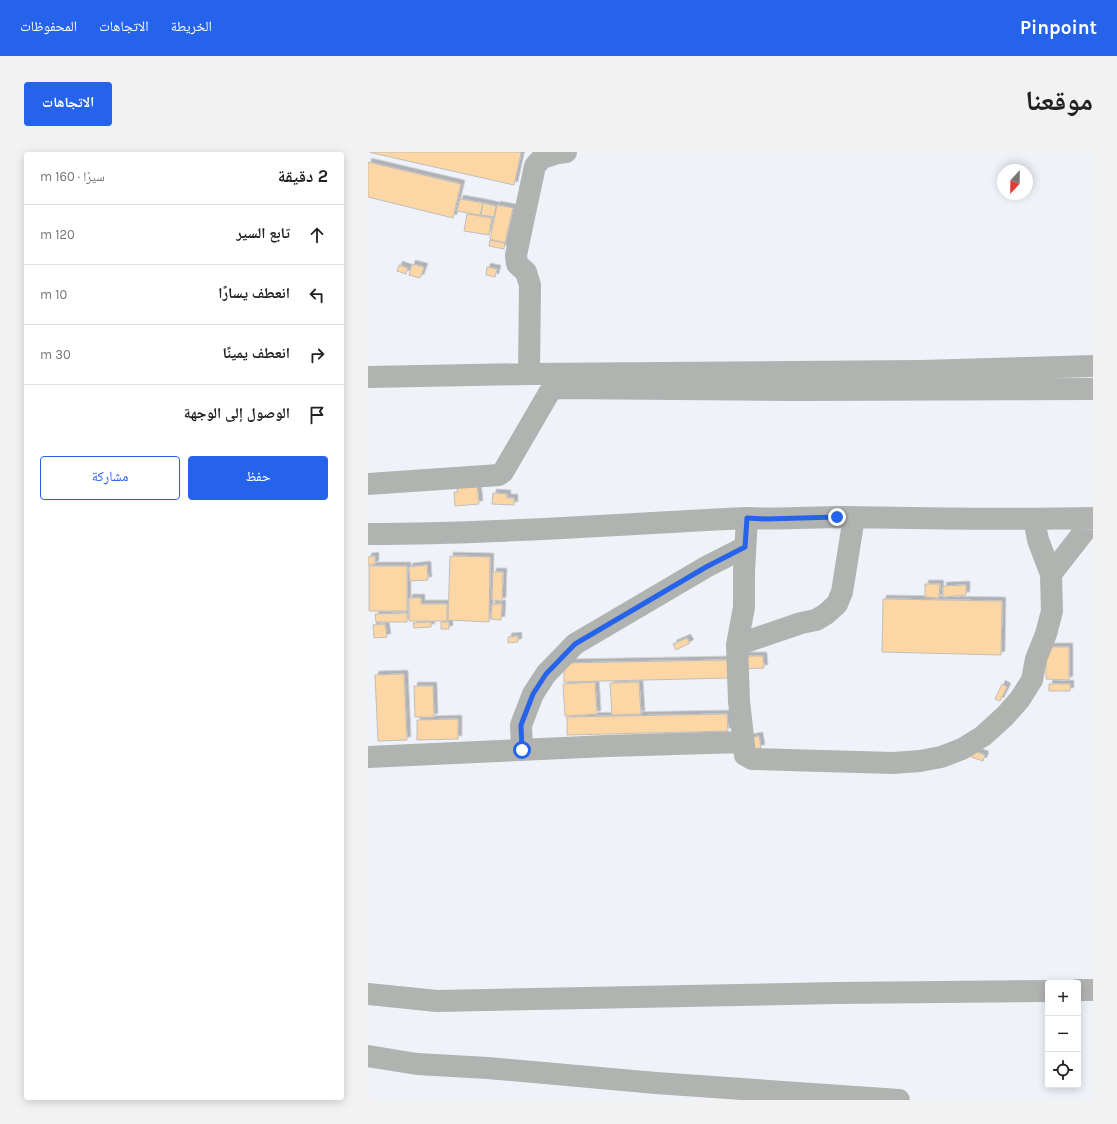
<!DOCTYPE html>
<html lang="ar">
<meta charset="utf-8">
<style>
body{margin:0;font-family:Karla,"Noto Naskh Arabic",sans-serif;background:#f2f2f2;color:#222;direction:rtl}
.controls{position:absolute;right:12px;bottom:12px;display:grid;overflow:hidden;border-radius:4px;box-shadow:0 2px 10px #0003}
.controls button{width:36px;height:36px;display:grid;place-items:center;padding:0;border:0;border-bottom:1px solid #e0e0e0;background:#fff;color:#222;font:20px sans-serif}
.compass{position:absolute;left:629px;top:12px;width:36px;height:36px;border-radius:50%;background:#fff;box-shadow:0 2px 10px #0003;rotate:202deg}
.stop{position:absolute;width:12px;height:12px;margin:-9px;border:3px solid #2563eb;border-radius:50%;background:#fff}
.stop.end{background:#2563eb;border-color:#fff;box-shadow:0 1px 4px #0008}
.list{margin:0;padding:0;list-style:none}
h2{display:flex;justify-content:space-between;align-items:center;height:52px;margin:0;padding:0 16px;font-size:17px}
h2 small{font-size:13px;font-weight:400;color:#767676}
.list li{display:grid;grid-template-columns:26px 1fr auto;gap:12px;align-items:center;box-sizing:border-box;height:60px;padding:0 16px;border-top:1px solid #e0e0e0}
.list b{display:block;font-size:15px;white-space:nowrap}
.list em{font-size:13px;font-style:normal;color:#767676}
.actions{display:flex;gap:8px;padding:12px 16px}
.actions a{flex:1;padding:9px 0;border:1px solid #2563eb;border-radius:4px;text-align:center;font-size:14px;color:#2563eb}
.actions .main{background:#2563eb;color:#fff}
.icon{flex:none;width:22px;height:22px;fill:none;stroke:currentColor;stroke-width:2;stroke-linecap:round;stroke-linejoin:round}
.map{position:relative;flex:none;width:725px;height:948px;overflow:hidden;direction:ltr;border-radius:4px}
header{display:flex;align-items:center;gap:24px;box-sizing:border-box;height:56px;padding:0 20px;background:#2563eb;color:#fff}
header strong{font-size:19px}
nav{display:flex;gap:22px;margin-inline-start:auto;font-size:14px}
.intro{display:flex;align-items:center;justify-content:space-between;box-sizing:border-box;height:96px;padding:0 24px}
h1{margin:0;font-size:28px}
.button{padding:10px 18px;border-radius:4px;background:#2563eb;color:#fff;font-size:14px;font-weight:700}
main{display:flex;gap:24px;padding:0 24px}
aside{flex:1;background:#fff;border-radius:4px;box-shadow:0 2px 10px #0003}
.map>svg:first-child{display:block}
.building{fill:#fcd7a5;stroke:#c2bdb8;filter:url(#shadow)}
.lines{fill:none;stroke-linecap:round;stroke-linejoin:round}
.minor{stroke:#b0b3b0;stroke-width:22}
.route{stroke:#2563eb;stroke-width:5}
</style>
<header>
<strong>Pinpoint</strong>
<nav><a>الخريطة</a><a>الاتجاهات</a><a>المحفوظات</a></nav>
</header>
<div class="intro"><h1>موقعنا</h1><a class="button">الاتجاهات</a></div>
<main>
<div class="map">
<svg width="725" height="948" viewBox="0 0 725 948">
<defs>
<filter id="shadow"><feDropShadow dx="3.5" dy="-3.5" stdDeviation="0" flood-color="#0004"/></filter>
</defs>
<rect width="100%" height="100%" fill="#eff2f8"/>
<path class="building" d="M0,0H151L153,1L146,33Z
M0,10L93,32L85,66L0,45Z
M92,47L115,51L112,63L89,59Z
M115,51L128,54L126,65L113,63Z
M129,53L145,56L137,91L122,87Z
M99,62L124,66L121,83L96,79Z
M122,88L137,91L136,97L121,94Z
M44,112L56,115L52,126L41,123Z
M31,113L40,116L38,122L29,119Z
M119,115L129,117L127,125L118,123Z
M109,333L111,352L87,354L86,340H90L89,334Z
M125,341L139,342V346H146V353L124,352Z
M7,404V412L0,413V405Z
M82,404L122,405L121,470L80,468Z
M59,413L60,428L42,429L41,415Z
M1,414H39V459H1Z
M125,420H135L134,449L124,448Z
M557,432H572L571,446L557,445Z
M598,433V443L575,445V434Z
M41,446H53V452H79V469H41Z
M515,447L634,449L633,503L514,500Z
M124,452H134L133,468L123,467Z
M39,461V470H8L7,462Z
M63,470V475L46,476L45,471Z
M73,470H81V477H73Z
M17,472L19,485L6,486L5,473Z
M150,484V490L140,491V485Z
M319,486L322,491L308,498L305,492Z
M678,495H701V528L678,527Z
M372,504H395L396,516L372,517Z
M360,508V526L196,530V511Z
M36,522L39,588L10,589L7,523Z
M227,530L229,562L197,564L195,532Z
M271,530L273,562L244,563L242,531Z
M634,532L639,535L632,549L627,547Z
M681,532H702V539H681Z
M46,534H65L66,565H47Z
M359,562L360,579L199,583V565Z
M90,567V587L49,588V568Z
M391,584L393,596L382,597L380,586Z
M606,599L617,603L615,609L603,605Z"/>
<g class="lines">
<path class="minor" d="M161,222L162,133L158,120L149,112L148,103L167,14L174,6L190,1L198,0
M0,225L161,222L552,219L725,214
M0,332L131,323L135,320L181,241L186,237L191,236L424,238L725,237
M379,366L376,420V455L369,493L371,549L377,603L384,607L525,611L552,609L573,605L594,597L615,584L637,564L652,547L664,528L668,507L678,482L684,459L683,422L670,388L666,367
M0,382C126,382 253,372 379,366C411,368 443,365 476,365C559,366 642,368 725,366
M683,422L725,368
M369,493L433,471L448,468L458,462L469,452L474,440L486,365
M154,598L153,573L165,542L178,522L207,492L338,415L377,395
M0,605L239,594L375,590
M710,838H725
M0,842L69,849L469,841L680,839
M0,904L49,912L120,916L288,931L531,948"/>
</g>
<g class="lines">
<path class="route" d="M154,598L153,573L165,542L178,522L207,492L338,415L377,395L379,366L398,367L469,365"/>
</g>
</svg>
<div class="controls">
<button>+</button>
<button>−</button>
<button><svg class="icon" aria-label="locate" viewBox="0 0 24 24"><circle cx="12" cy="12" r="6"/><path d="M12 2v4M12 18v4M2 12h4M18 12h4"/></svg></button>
</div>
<svg class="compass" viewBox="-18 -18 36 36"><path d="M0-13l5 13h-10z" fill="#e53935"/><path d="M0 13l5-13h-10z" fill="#767676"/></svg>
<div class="stop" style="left:154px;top:598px"></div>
<div class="stop end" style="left:469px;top:365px"></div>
</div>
<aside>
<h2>2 دقيقة<small>سيرًا · 160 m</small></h2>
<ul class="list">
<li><svg class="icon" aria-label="ahead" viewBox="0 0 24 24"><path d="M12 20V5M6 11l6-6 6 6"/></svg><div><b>تابع السير</b></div><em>120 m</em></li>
<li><svg class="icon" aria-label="left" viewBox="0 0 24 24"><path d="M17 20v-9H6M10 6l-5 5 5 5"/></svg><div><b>انعطف يسارًا</b></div><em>10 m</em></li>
<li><svg class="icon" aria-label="right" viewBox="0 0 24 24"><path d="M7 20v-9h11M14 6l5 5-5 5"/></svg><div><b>انعطف يمينًا</b></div><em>30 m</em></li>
<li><svg class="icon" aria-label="arrive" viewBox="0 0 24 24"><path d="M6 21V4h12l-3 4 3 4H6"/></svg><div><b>الوصول إلى الوجهة</b></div></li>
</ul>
<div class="actions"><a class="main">حفظ</a><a>مشاركة</a></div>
</aside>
</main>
